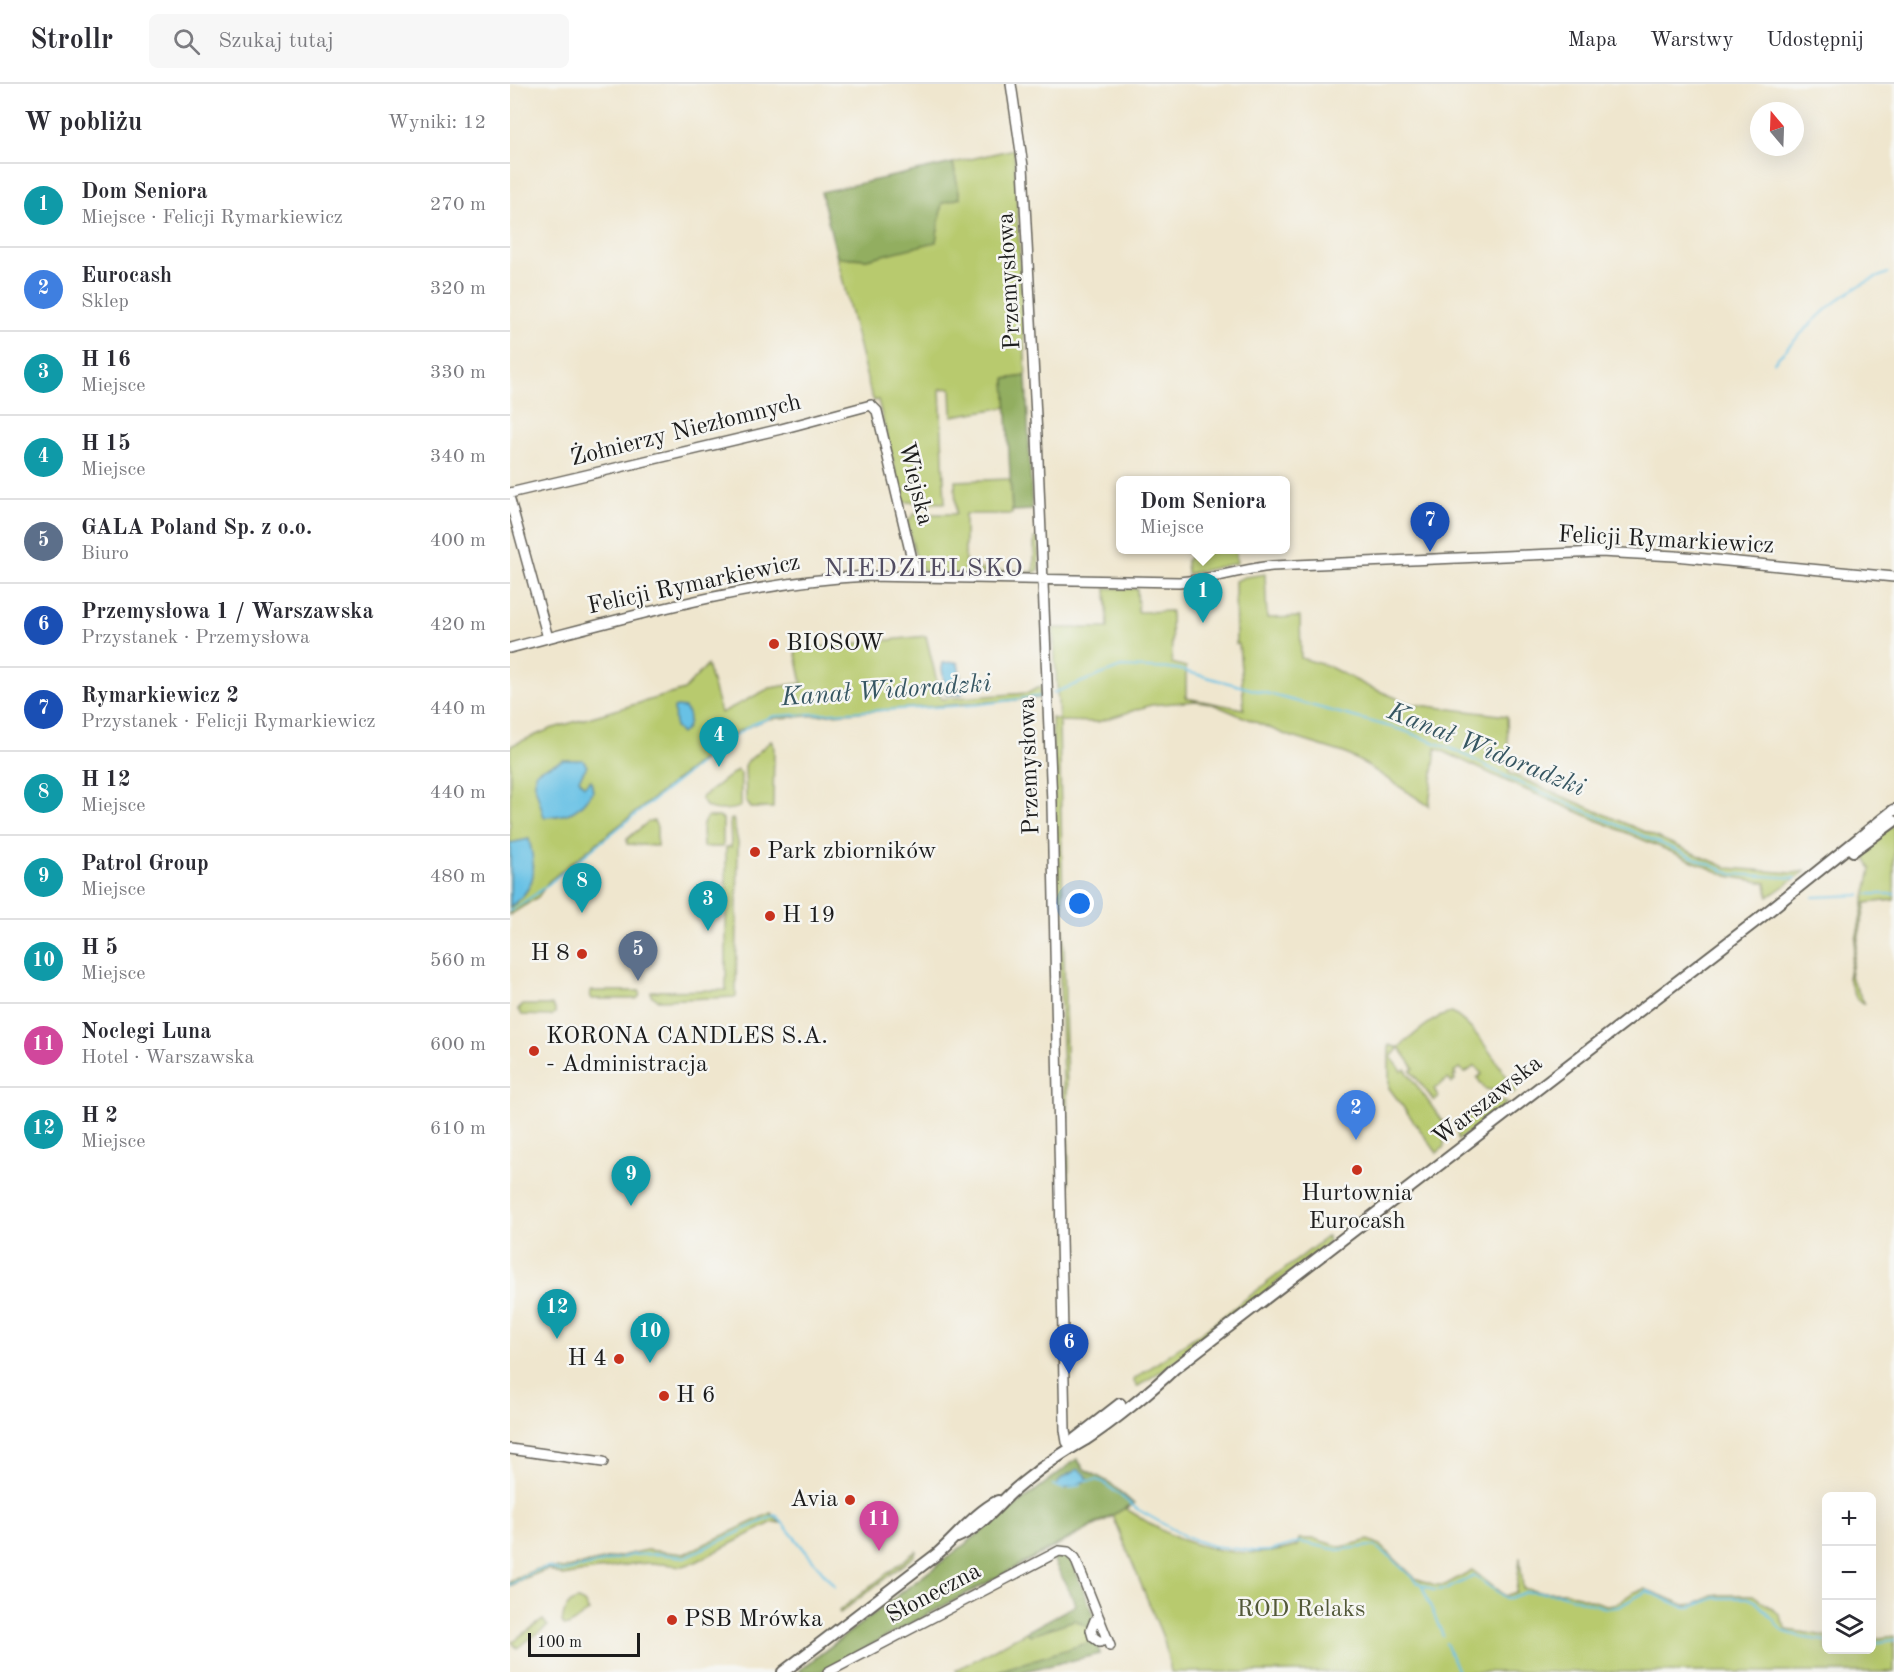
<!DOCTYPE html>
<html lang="pl">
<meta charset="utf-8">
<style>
body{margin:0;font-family:"Old Standard TT",serif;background:#f7f7f7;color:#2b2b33}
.controls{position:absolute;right:18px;bottom:18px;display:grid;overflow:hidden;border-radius:9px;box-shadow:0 6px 24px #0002}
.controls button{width:54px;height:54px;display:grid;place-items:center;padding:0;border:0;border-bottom:2px solid #e1e1e2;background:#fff;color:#2b2b33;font:30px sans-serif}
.compass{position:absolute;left:1240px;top:18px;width:54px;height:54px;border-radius:50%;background:#fff;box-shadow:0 6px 24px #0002;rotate:341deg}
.scale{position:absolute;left:18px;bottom:15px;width:112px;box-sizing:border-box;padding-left:6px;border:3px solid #1c1c1c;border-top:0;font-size:16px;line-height:21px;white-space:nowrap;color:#1c1c1c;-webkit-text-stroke:4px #f6f6f2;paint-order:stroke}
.you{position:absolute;left:570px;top:820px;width:21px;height:21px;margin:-15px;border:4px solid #fff;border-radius:50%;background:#1a73e8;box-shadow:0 0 0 9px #1a73e833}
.badge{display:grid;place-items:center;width:39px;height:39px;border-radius:50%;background:#c8321e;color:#fff;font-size:20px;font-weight:700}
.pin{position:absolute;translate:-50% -50px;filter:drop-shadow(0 2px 3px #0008)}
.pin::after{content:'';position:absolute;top:32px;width:21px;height:18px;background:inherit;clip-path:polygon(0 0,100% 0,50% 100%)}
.popup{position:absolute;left:606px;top:392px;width:174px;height:78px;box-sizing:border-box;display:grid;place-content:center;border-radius:9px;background:#fff;filter:drop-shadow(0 2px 4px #0005);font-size:20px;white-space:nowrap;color:#7c7c81}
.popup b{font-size:22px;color:#2b2b33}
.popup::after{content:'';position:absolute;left:50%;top:100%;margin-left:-12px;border:12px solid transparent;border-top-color:#fff}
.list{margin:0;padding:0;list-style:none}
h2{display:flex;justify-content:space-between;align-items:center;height:78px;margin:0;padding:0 24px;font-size:26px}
h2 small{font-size:20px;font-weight:400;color:#7c7c81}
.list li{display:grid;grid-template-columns:39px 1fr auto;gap:18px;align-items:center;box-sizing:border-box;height:84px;padding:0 24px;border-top:2px solid #e1e1e2}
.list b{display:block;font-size:22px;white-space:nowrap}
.list p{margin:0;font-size:20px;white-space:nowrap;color:#7c7c81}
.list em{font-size:20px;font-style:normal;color:#7c7c81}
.icon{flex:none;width:33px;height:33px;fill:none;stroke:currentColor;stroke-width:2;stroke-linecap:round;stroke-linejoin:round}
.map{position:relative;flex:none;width:1384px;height:1588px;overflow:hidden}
header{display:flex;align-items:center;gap:36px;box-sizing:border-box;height:84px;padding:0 30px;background:#fff;border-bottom:2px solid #e1e1e2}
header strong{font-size:28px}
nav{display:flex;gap:33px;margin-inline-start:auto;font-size:21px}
.search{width:420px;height:54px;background:#f7f7f7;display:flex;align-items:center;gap:15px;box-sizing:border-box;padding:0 21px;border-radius:9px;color:#7c7c81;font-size:22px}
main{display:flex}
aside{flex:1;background:#fff}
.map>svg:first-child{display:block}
.green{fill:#b8ca6e;stroke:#6a7345;stroke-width:1.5}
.forest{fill:#92ae61;stroke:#57653e;stroke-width:1.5}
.water{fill:#67c1e5;stroke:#426e80;stroke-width:1.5}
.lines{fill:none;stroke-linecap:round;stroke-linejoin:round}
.stream{stroke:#67c1e5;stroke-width:2}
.minor-casing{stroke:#66635a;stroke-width:12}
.major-casing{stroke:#66635a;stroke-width:14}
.minor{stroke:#fff;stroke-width:9}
.major{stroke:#fff;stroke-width:10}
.poi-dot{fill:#c8321e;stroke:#f6f6f2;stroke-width:2}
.labels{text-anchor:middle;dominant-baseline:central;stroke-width:5;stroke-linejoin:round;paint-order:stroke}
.street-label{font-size:24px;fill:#1c1c1c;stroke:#f6f6f2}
.poi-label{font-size:24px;fill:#1c1c1c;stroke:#f6f6f2;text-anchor:start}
.park-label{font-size:24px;fill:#535939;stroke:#f6f6f2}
.neighbourhood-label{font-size:26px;letter-spacing:1.5px;fill:#524d62;stroke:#f6f6f2}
.water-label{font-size:26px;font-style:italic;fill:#365662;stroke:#f6f6f2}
</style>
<header>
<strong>Strollr</strong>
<div class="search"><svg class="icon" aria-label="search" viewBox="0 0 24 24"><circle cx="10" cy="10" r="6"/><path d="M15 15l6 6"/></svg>Szukaj tutaj</div>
<nav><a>Mapa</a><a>Warstwy</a><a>Udostępnij</a></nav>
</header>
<main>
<aside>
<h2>W pobliżu<small>Wyniki: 12</small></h2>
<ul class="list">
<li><span class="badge" style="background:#0f9aa8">1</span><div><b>Dom Seniora</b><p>Miejsce · Felicji Rymarkiewicz</p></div><em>270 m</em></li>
<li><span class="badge" style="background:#3f7fe0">2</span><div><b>Eurocash</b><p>Sklep</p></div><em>320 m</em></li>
<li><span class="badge" style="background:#0f9aa8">3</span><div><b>H 16</b><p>Miejsce</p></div><em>330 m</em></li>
<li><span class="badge" style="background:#0f9aa8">4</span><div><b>H 15</b><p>Miejsce</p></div><em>340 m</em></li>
<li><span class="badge" style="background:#5c6f8a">5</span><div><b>GALA Poland Sp. z o.o.</b><p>Biuro</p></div><em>400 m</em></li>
<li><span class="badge" style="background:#1a4fb4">6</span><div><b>Przemysłowa 1 / Warszawska</b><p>Przystanek · Przemysłowa</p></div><em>420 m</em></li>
<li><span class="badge" style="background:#1a4fb4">7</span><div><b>Rymarkiewicz 2</b><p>Przystanek · Felicji Rymarkiewicz</p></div><em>440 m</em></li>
<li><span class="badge" style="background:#0f9aa8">8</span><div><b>H 12</b><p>Miejsce</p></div><em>440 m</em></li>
<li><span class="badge" style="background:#0f9aa8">9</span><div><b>Patrol Group</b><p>Miejsce</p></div><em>480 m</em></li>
<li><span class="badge" style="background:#0f9aa8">10</span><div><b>H 5</b><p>Miejsce</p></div><em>560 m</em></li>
<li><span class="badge" style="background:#d1479c">11</span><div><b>Noclegi Luna</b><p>Hotel · Warszawska</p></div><em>600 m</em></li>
<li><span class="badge" style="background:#0f9aa8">12</span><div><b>H 2</b><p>Miejsce</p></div><em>610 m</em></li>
</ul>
</aside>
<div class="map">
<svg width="1384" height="1588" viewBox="0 0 1384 1588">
<rect width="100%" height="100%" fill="#f6f6f2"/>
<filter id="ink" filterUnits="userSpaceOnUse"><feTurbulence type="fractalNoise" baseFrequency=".0167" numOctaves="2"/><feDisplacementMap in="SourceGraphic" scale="12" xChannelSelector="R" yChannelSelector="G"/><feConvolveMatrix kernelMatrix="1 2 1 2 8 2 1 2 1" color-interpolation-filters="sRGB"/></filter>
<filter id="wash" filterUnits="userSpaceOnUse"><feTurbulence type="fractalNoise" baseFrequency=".008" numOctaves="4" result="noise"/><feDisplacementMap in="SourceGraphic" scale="24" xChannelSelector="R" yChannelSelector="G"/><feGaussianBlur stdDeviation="1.35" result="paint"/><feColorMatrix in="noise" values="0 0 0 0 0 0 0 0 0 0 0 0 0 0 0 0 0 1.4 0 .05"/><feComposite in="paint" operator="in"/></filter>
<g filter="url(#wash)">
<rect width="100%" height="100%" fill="#efe6ce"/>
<path class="green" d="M504,65L516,292L495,295L497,323L442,332L441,304L430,305L435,419L393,418L368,316L364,317L360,307L327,173L357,175L432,119L450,114L443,79Z
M500,395L502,430H455V485H461L460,490C449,490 426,493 416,488C405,483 400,447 397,435H400L404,430H446L445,397Z
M524,454L528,455L529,486L525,489H465V485L524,488Z
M687,466H725L727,479L677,490L676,477Z
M755,490L757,534L790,533L791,574L818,582L857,602L901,620L997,632L999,689L1218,784L1283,789L1296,787L1258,813L1256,799L1218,792L1007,702L926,664L919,722L855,680L834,669L776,651L700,619L686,617L641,621L588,638L549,637L559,1099L556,1095L542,634L549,636L543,544H598L596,504L627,505L628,528L661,527L662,579L676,583V614L734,625L729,560H726L725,497L735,493Z
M416,552L431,615L518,609L531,602L530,614L258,635L228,647L39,797L28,813L0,831V662L40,645L174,606L197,581L211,629L260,604L292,599L285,566Z
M261,657L264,662L263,724H241L236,717L235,683L236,679Z
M227,686L231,689V722C225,726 203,728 196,722C196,722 191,715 191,714Z
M198,733H209L213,735V763H193C193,752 189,740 198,733Z
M223,735L228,759L226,913L148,916L141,911V907L216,906V763H221L220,736Z
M144,737L147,743V762L117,760V755L138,738Z
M1384,741V816L1356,819L1340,892L1355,920L1346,914L1338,894L1361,785L1351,764Z
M80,907H130L129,913L126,915H81Z
M13,921H42L45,925V929L41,932L12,931L8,926Z
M942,929C968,944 989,983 1007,1007L1004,1009L975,1005L967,994L972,990L965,982L955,989L950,984L944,988L946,991L943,993L945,996L942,999L938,995L924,1005L929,1013L924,1017L901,987L904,984L889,963C905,951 922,932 942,929Z
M879,961L889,964L881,973L892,987L895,985L933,1038L934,1063L927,1069L879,1004Z
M982,1015L997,1019L948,1056L947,1042Z
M818,1152L819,1158L659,1282L627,1303L623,1296L703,1240Z
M567,1375L574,1385L600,1399L624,1420L616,1425C634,1435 654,1450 673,1456C709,1469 750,1474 787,1462L789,1455H805L831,1463L859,1456L870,1461L905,1494L925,1501H935L962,1486L995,1512L1006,1508L1010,1473L1013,1504L1029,1508H1057L1096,1521L1106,1520L1124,1508L1135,1505L1175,1521L1186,1520L1202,1512L1211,1511H1243L1268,1529L1277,1546L1316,1552V1566H1362V1555L1384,1552V1588H661L654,1556L603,1432L310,1588H289V1586Z
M261,1429L270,1439L263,1438L186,1478L173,1482L142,1479L122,1480L53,1492L38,1485L18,1493L0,1502V1498C19,1488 30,1480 53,1485L137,1466L174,1470Z
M407,1466L404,1472L330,1529L329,1527Z
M68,1516L74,1519L79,1527L59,1542H54L52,1538C54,1527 56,1518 68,1516Z
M566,1521L579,1544L590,1570L510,1588H447L446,1586Z
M33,1536L38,1542L7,1564L2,1558Z"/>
<path class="forest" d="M443,79L450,114L432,119L426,158L357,175L327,173L311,108Z
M516,292L522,426L502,427L495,295Z
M567,1375L574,1385L600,1399L623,1420L310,1588H290L289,1587Z
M553,1471L560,1473L584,1531L579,1544L565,1536L520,1551L516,1548L566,1521L543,1475Z
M583,1557L588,1561L590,1570L510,1588H485Z"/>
<path class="water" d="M445,578L448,579L453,607L452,610L436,611L432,585L433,579Z
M167,623L175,624C181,632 180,644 171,650L165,643L164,624Z
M53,676H73L77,682L69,695L74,702L81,696L83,707C68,728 61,732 34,733L25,702V690L29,686Z
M19,755C26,785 28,803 0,823V759Z
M568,1385L575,1390L578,1396L555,1405L546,1402L552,1394Z"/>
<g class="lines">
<path class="stream" d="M1264,278C1300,241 1326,207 1378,189
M543,609L611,583L667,585L892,646L947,667L1003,696L1222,790L1286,794
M1358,810H1384
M1303,813L1350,811
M0,827L26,810L220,655L241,641L264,632L464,621L532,612
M576,1397L586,1396L593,1398L627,1425L678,1454L703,1462L744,1467H759L790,1458L828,1466L861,1462L866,1463L880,1473L907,1498L923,1506L937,1505L964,1492L996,1514H1000L1016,1508L1050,1510L1096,1524L1108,1523L1137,1507L1173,1523H1181L1205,1514H1238L1245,1517L1263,1535L1272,1547L1295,1554L1316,1557
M543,1401L554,1405
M560,1404L571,1400
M0,1501L22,1488L38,1483L52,1488L123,1471L149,1470L175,1473L266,1431L325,1503
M912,1502L933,1552
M936,1559L948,1588
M1362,1559L1384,1556"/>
</g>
</g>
<g filter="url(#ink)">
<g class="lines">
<defs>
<path id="minor" d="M501,0L513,82L527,352L542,719L555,1346L557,1358L561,1363
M0,409L271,345L361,321L367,327L406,492
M0,416L38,554
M0,564C118,533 236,498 358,492L669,498C701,496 731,485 762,482L1090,468L1165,472L1384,493
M0,1365L93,1378
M589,1534L585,1536L581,1546L583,1553L590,1558L597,1555
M318,1588L549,1467L558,1468L565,1474L600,1562"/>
<path id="major" d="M1343,767L1384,737
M565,1355L610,1320
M447,1453C469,1444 481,1429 497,1413C506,1403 518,1395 529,1386C544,1375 559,1365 575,1356C603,1338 641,1307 665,1284L1250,834L1384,726
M273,1588L427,1470C447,1453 464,1429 488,1417"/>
</defs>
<use href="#minor" class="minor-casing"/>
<use href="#major" class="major-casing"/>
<use href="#minor" class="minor"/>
<use href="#major" class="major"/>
</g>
</g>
<g class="poi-dot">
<circle cx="264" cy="560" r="6"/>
<circle cx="245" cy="768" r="6"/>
<circle cx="260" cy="832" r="6"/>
<circle cx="72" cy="870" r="6"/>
<circle cx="24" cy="967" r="6"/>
<circle cx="847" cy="1086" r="6"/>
<circle cx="109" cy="1275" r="6"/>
<circle cx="154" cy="1312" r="6"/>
<circle cx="340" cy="1416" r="6"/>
<circle cx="162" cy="1536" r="6"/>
</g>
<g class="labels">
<g class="street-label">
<text transform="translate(500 197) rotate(-93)">Przemysłowa</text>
<text transform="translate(176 347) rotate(-14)">Żołnierzy Niezłomnych</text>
<text transform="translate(405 400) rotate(76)">Wiejska</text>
<text transform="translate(1156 457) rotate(3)">Felicji Rymarkiewicz</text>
<text transform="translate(184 501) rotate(-12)">Felicji Rymarkiewicz</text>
<text transform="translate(520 682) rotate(-92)">Przemysłowa</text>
<text transform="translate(978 1017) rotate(-38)">Warszawska</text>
<text transform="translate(424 1510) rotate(-28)">Słoneczna</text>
</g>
<g class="poi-label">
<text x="276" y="560">BIOSOW</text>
<text x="257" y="768">Park zbiorników</text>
<text x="272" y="832">H 19</text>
<text x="60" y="870" text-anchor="end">H 8</text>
<text x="36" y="953">KORONA CANDLES S.A.<tspan x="36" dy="28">- Administracja</tspan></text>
<text x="847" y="1110" text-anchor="middle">Hurtownia<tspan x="847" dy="28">Eurocash</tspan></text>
<text x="97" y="1275" text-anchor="end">H 4</text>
<text x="166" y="1312">H 6</text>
<text x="328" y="1416" text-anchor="end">Avia</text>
<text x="174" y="1536">PSB Mrówka</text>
</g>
<g class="park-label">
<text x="791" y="1526">ROD Relaks</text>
</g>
<g class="neighbourhood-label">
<text x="414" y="485">NIEDZIELSKO</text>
</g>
<g class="water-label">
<text transform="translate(376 607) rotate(-4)">Kanał Widoradzki</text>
<text transform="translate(976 666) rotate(22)">Kanał Widoradzki</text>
</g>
</g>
</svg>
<div class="controls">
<button>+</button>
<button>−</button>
<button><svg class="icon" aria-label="layers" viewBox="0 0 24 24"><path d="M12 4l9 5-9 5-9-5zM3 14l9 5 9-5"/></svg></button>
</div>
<svg class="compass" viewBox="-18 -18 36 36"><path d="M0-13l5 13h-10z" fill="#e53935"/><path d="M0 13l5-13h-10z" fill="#7c7c81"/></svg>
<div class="scale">100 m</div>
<div class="you"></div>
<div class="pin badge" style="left:693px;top:539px;background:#0f9aa8">1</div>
<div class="popup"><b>Dom Seniora</b>Miejsce</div>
<div class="pin badge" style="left:846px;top:1056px;background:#3f7fe0">2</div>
<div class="pin badge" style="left:198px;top:847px;background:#0f9aa8">3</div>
<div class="pin badge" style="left:209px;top:683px;background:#0f9aa8">4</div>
<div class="pin badge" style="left:128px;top:897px;background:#5c6f8a">5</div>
<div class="pin badge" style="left:559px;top:1290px;background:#1a4fb4">6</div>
<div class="pin badge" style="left:920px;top:468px;background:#1a4fb4">7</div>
<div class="pin badge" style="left:72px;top:829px;background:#0f9aa8">8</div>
<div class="pin badge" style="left:121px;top:1122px;background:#0f9aa8">9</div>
<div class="pin badge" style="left:140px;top:1279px;background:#0f9aa8">10</div>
<div class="pin badge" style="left:369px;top:1467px;background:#d1479c">11</div>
<div class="pin badge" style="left:47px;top:1255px;background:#0f9aa8">12</div>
</div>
</main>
